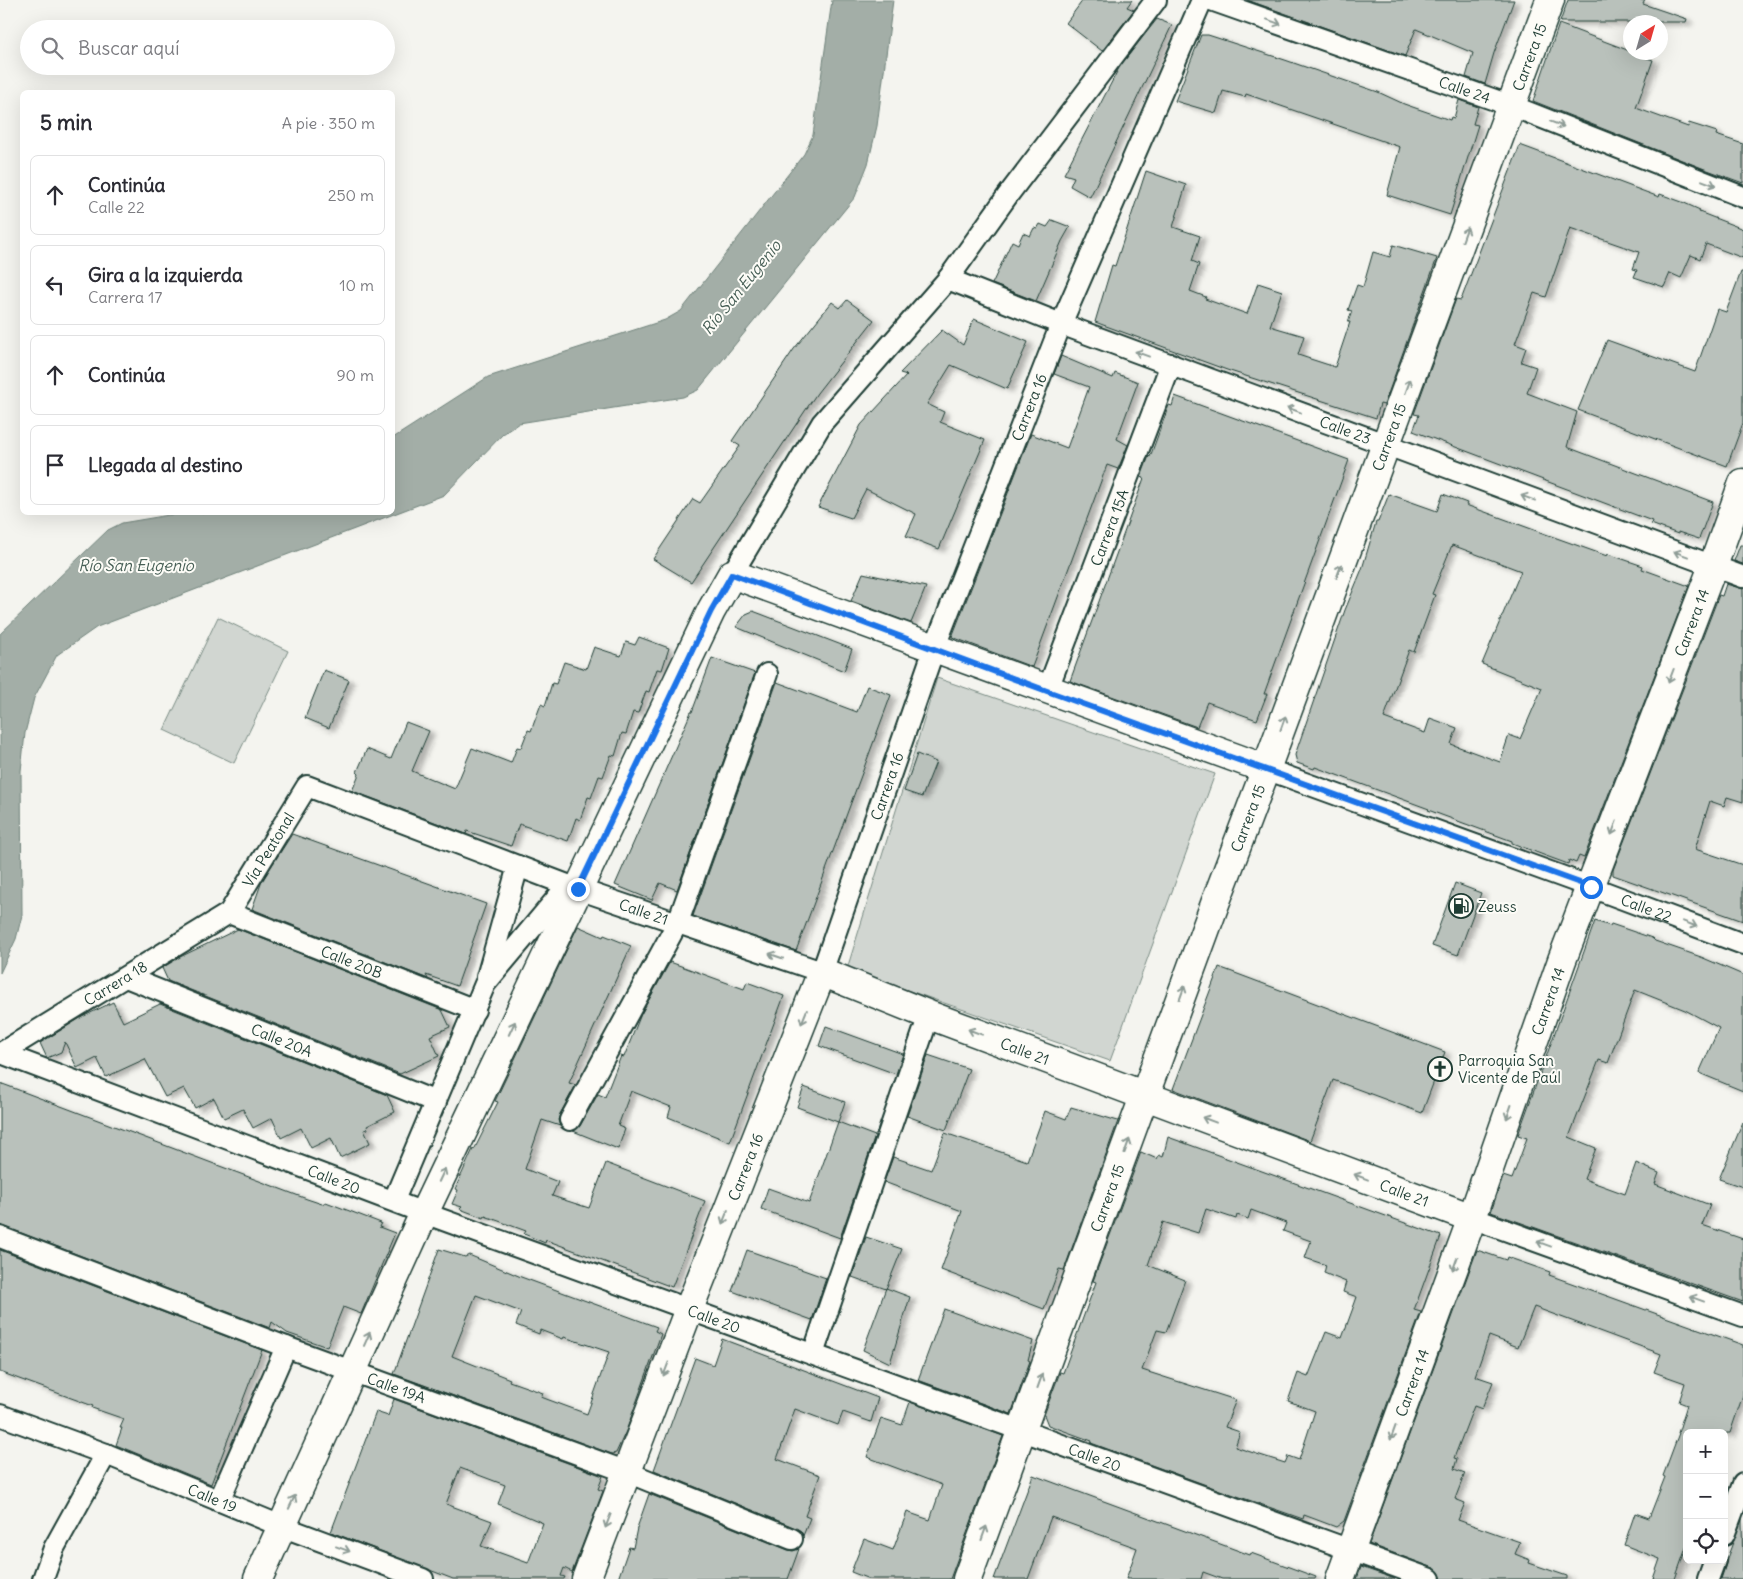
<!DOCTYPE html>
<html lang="es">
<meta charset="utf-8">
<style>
body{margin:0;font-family:Delius,sans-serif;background:#f7f7f7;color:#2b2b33}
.controls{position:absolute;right:15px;bottom:15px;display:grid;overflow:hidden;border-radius:8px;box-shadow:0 5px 20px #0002}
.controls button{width:45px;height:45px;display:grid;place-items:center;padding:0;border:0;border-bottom:1px solid #e1e1e2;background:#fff;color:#2b2b33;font:25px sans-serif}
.compass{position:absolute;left:1623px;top:15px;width:45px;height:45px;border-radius:50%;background:#fff;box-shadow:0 5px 20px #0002;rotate:37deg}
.stop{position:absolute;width:15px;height:15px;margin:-11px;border:4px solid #1a73e8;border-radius:50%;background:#fff}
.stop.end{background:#1a73e8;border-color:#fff;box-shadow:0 1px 5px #0008}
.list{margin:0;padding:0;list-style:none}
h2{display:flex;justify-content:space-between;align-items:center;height:65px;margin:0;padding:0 20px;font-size:21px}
h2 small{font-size:16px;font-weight:400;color:#7c7c81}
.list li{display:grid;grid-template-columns:32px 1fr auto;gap:15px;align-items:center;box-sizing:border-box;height:80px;margin:0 10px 10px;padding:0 10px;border:1px solid #e1e1e2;border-radius:8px}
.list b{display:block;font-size:19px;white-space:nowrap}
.list p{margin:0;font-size:16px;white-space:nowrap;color:#7c7c81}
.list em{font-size:16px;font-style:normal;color:#7c7c81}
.icon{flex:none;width:28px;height:28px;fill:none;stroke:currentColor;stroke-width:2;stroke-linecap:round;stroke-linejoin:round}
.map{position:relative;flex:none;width:1743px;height:1579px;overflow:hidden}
.search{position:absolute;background:#fff;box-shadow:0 5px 20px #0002;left:20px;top:20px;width:375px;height:55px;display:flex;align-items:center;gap:12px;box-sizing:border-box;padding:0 18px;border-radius:28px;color:#7c7c81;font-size:19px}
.panel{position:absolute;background:#fff;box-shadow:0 5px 20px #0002;left:20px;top:90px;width:375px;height:425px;border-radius:8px}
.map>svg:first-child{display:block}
.green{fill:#d1d6d1;stroke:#788a82}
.water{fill:#a3aea7;stroke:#6e8179}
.building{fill:#b9c1bb;stroke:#1f3d34;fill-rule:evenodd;filter:url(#shadow)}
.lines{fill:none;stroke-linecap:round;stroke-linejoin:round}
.minor-casing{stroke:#1f3d34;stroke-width:24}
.secondary-casing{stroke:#1f3d34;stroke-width:31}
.primary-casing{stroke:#1f3d34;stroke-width:31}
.minor{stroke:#fdfcf7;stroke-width:20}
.secondary{stroke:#fdfcf7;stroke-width:28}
.primary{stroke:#fdfcf7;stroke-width:28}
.oneway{stroke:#8e9c96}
.route{stroke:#1a73e8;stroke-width:6}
.labels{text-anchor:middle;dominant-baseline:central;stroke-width:4;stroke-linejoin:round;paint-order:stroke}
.street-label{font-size:15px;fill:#1f3d34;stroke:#fdfcf7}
.poi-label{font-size:15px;fill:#1f3d34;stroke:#fdfcf7;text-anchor:start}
.water-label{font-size:16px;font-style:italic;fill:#475f56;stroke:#fdfcf7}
</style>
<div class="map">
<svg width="1743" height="1579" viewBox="0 0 1743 1579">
<defs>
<filter id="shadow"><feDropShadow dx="5.5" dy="3" stdDeviation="2.5" flood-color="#0004"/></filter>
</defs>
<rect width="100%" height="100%" fill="#f4f4ef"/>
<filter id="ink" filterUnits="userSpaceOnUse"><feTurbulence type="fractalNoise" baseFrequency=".02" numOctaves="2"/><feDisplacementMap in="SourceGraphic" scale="10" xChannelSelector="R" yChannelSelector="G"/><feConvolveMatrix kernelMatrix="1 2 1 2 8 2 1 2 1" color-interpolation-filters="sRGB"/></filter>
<g filter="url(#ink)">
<path class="green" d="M218,617L288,651L234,763L164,730Z
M937,678L1215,774L1110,1061L847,969Z"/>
<path class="water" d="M832,0H893L877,126L868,164L855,197L698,390L683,397L519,423L503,434L444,495L97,627L57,655L34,698L25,733L21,771L22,915L16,939L0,973V634L108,530L122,523L181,513L392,512L393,438L488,377L665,320L681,311L804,154L813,135Z"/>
<path class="building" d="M1083,0H1132L1127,7L1134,10L1102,51L1066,23Z
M1247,0H1514L1494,53L1485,84L1466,77L1473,53L1416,29L1405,56Z
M1568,0H1645L1643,4L1687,19L1686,22H1560Z
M1157,19L1172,25L1090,197L1070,186L1074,177L1064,174L1120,66Z
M1559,24L1630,51V52L1653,60L1636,108L1688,127L1689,123L1717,132L1716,135L1743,144V183L1702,168L1533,101Z
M1201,35H1208L1285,60L1378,92L1404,104L1450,120L1451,117L1454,118L1459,100L1478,107L1473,124L1478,125L1450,215L1387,195L1400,147L1246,94L1245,97L1223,91L1216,113L1175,101Z
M1520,145L1659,197L1660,194L1682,202L1700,210L1699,212L1743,229V258L1706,244L1700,259L1691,255L1681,278L1670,273L1664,287L1634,277L1637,270L1633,269L1639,252L1570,228L1546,297L1534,293L1515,344L1526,348L1521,362L1536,367L1527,393L1577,412L1567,447L1713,502L1699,539L1678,532V534L1651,524L1652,521L1413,431L1419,415L1414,414L1456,299L1461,300Z
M1146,171L1186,185L1173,227L1200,236L1192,261L1199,264L1190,291L1206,297L1205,299L1247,314L1258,283L1282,291L1270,326L1304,336L1298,355L1335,367L1350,322H1348L1352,311L1348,310L1357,285L1363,287L1373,252L1390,257L1393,245L1437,258L1384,405L1380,404L1376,418L1227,370L1095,322L1112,265L1115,266Z
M1052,220L1070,227L1062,241L1036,301L992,284L1012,241L1018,244L1023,233L1030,236L1034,228L1037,229L1040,224L1047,227Z
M1741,272H1743V423L1727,466L1578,410L1607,340L1695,372L1717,309L1726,312Z
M847,300L874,320L817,393L691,582L653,559L693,499L700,503L740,446L732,441L794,349L832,302L840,308Z
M974,319L1028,342L1007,389L951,365L927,404L944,412L940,422L985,440L939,549L906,536L916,514L866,489L851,518L818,507L861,425L907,375L900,373L942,330L963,345Z
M1061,356L1113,378L1115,373L1138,382L1117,439L1128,445L1118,469L1107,465L1032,667L952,637L1031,434L1067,448L1089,387L1054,374Z
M1175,396L1349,460L1264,694H1267L1257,720L1207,702L1197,727L1070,681L1144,478L1141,477L1149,456L1150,457L1169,405L1172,406Z
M1389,494L1437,511L1443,494L1467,503L1466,505L1537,531L1607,556L1608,554L1643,566L1642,569L1689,586L1584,858L1579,856L1576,863L1569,860L1568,864L1546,856L1512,843V841L1428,810L1429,809L1315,767L1314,769L1297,763L1295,755L1345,610L1362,569L1376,522H1378ZM1452,545L1521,571L1482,664L1542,688L1520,739L1509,735L1500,762L1451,744L1457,728L1430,718L1425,733L1384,718L1409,650L1414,652L1435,595L1432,594Z
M1740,545H1743V564L1734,561Z
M863,573L926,587L911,623L851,601Z
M1726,584L1743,589V802L1727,797L1724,806L1710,801L1695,849L1743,865V921L1613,875V870L1719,595L1722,596Z
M753,611L852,649L844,671L736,627L746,614Z
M639,637L669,648L662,670L657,669L649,692L646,691L638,713L633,712L626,734L622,733L615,756L611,755L603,777L599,776L591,798L588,797L580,820L576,818L568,841L519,824L511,846L467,831L466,834L352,791L359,774L357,772L367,749L391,759L406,722L429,731L412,771L455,789L472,748L511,763L517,747L521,748L528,730L531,731L541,704L545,706L552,683L556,684L564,662L586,669L594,647L621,656L626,642L635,645Z
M712,658L755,673L677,890L660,883L652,900L615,885L691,712H692Z
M324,670L349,680L329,728L305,718Z
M777,682L857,712L867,686L891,695L796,951L693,916Z
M917,754L936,762L922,797L904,791Z
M292,834L486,904L457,986L426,975L428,979L252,909L262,881Z
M1455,883L1481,893L1458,955L1432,946Z
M1595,921L1610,926L1611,924L1652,938L1655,941L1701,957L1743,975V1091L1699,1073L1719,1028L1685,1010L1635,990L1608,1063L1599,1060L1569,1137L1596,1148L1584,1179L1625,1194L1636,1163L1659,1173L1655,1184L1710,1205L1702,1225L1743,1239V1302L1491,1212L1503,1176L1512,1179L1527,1138L1518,1135Z
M578,926L603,937L604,935L631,946L569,1083L576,1085L560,1114L558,1120L560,1126L542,1120L525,1169L558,1182L552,1196L589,1208L606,1163L705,1201L672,1287L546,1240L545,1243L524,1234L526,1231L485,1216L484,1218L460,1209L462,1207L452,1204L458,1190L455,1189L473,1149L474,1150L498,1102L495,1101Z
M238,929L442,1010L450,1027L430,1036L439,1056L400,1074L168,981L162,968L180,957Z
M670,962L744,989L747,982L784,996L730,1142L668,1117L671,1107L631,1091L618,1126L625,1129L618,1149L573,1131L580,1126L598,1094L605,1097L621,1056L624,1057L641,1014Z
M1219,967L1445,1052L1422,1113L1333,1080L1310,1141L1173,1089Z
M113,1002L123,1022L160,1004L387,1095L395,1112L367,1126L368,1129L364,1130L370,1143L340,1158L331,1138L311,1148L301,1128L281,1138L272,1118L253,1128L243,1109L224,1118L214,1098L195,1108L184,1088L165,1097L145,1059L106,1077L97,1058L77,1068L65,1042L61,1052L47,1058L40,1043L82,1017Z
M826,1026L903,1054L896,1074L819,1046Z
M928,1055L969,1069L946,1130L907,1116Z
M0,1083L307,1199L322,1204L326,1202L381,1223L379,1227L395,1233L361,1314L343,1307L327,1347L287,1333L272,1322L270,1328L0,1225Z
M804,1087L845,1102L838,1122L797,1107Z
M1071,1107L1118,1121L1064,1270L1059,1269L1044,1309L941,1270L962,1211L884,1182L893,1157L931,1170L945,1133L1027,1161L1045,1111L1066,1119Z
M838,1122L875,1136L840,1238L761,1209L768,1188L809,1203Z
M1743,1122V1187L1719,1179Z
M1168,1137L1441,1236L1414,1310L1421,1312L1344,1521L1336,1527L1304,1515L1303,1519L1220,1490L1091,1443L1092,1441L1048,1425L1044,1415L1060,1372L1063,1373L1096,1282L1093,1281L1141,1152L1157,1159L1159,1155L1163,1157ZM1206,1209L1236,1219L1237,1215L1248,1219L1251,1210L1286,1223L1283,1231L1311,1241L1305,1258L1326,1265L1324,1273L1346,1282L1343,1292L1357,1297L1342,1338L1326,1332L1308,1377L1298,1373L1288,1401L1315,1411L1299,1460L1288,1456L1285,1463L1235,1447L1240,1432L1225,1427L1236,1400L1142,1370L1157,1330L1166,1332L1185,1280L1148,1265L1163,1222L1198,1233Z
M866,1237L902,1249L886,1289L852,1277Z
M439,1249L465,1257L469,1255L521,1277L657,1327L655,1331L661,1334L626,1431L616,1453L612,1454L394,1374ZM476,1295L521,1312L516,1325L539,1334L540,1330L563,1339L564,1337L609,1352L587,1414L541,1397L543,1393L509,1381L510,1379L452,1356Z
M0,1250L262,1350L211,1484L116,1445L122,1428H120L124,1419L92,1408L93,1406L0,1372Z
M747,1250L826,1278L812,1320L732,1291Z
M1477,1250L1506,1260L1507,1257L1550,1272L1549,1275L1743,1345V1395L1730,1433H1687V1545L1675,1579H1653L1660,1559L1624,1545L1635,1513L1649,1518L1665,1477L1663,1476L1679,1433H1678L1687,1405L1679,1402L1685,1383L1654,1372L1661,1354L1534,1307L1518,1347L1489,1336L1475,1376L1493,1382L1482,1409L1474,1406L1454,1458L1457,1459L1454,1469L1465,1473L1455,1499L1465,1503L1458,1520L1520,1542L1515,1554L1530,1560L1529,1563L1567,1576V1579H1442L1439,1572L1434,1568L1369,1544Z
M886,1288L910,1297L890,1363L863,1350Z
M944,1309L1033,1341L1028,1360L1030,1361L1011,1414L918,1380Z
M722,1339L878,1398L871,1422L843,1412L838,1425L795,1409L777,1459L820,1475L805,1516L810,1518L803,1536L801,1531L796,1528L654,1470L695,1358L713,1365Z
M394,1399L603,1476L598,1489L603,1491L572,1572L564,1568L561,1576L565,1577L564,1579H453L331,1532L376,1412L388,1416ZM460,1468L505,1485L498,1504L543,1523L528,1563L481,1546L492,1521L446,1504Z
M910,1402L1003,1436L950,1579H869L851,1572L864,1539L893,1550L907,1512L930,1520L942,1485L867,1457L881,1418L902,1425Z
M1033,1475L1250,1555L1251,1553L1316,1577L1315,1579H1222L1203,1572L1201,1579H1126L1137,1548L1051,1517L1028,1579H994Z
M649,1494L788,1550L793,1551L799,1549L788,1579H618L629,1547L633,1548L637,1528Z
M1742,1519L1743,1579H1721L1726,1564L1727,1558Z
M1361,1567L1395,1579H1357Z"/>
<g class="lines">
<defs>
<g id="minor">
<path id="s1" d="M1211,0L1512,106L1743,197"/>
<path id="s2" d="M948,279L1061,324L1743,577"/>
<path d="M732,574L822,423L948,279L1008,195L1156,0"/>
<path id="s3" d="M1047,691L1171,364"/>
<path id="s4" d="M1266,769L1591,887L1743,944"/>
<path id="s5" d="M229,913L475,1010"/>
<path id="s6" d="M126,977L436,1102"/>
<path d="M487,977L518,866"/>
<path id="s7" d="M1,1053L229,913L307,786L578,889L822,972L934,649L1061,324L1202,0"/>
<path id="s8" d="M1,1053L424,1213L1430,1579"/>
<path d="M570,1120L678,922L767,674"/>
<path d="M394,1200L485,984L568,885"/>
<path d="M1472,1218L1743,1316"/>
<path id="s9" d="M0,1237L286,1347L627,1472L792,1539"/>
<path d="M813,1354L929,1015"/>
<path id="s10" d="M0,1415L106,1454L281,1526L423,1579"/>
<path d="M219,1501L286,1347"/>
<path d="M1724,1535L1743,1484"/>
<path d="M43,1579L54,1548L106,1454"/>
<path d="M1708,1579L1715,1560"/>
</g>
<g id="secondary">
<path id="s11" d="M967,1579L1216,901L1266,769"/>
<path id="s12" d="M1340,1579L1472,1218"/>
</g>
<g id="primary">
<path id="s13" d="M258,1579L424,1213L711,611L732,574L1266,769L1550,0"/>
<path id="s14" d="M586,1579L689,1309L822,972L929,1015L1472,1218L1562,960L1713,566L1743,483"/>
</g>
</defs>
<use href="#minor" class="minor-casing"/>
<use href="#secondary" class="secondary-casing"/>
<use href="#primary" class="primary-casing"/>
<use href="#minor" class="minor"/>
<use href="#secondary" class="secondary"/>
<use href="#primary" class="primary"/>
</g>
<defs><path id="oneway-shaft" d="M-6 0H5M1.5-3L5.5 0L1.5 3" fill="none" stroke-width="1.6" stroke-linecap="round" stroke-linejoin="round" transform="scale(1.25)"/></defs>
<g class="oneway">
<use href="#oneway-shaft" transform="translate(1274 22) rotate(20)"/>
<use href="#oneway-shaft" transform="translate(1557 124) rotate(21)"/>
<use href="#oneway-shaft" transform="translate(1709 183) rotate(21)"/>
<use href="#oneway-shaft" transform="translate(1465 234) rotate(-70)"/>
<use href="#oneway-shaft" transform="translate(1142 354) rotate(-160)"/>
<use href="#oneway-shaft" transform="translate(1408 386) rotate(-70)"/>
<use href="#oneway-shaft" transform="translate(1294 410) rotate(-159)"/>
<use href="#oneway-shaft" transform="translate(1528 498) rotate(-160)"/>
<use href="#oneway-shaft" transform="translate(1681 554) rotate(-160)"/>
<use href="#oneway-shaft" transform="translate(1339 571) rotate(-70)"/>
<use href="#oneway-shaft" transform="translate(1671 676) rotate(111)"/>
<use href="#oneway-shaft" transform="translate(1283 723) rotate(-70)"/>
<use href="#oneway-shaft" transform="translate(1614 828) rotate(111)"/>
<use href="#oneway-shaft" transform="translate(1690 924) rotate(21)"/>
<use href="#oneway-shaft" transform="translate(776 956) rotate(-161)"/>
<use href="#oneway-shaft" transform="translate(1182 993) rotate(-70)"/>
<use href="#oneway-shaft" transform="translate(804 1017) rotate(112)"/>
<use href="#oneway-shaft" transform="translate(512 1028) rotate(-65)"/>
<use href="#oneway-shaft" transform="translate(975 1032) rotate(-159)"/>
<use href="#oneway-shaft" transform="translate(1509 1112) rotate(109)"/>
<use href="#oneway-shaft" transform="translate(1209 1120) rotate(-159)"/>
<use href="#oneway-shaft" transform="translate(1127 1146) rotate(-70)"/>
<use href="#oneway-shaft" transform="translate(442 1175) rotate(-65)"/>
<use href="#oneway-shaft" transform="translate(1361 1177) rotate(-159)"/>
<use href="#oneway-shaft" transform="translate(725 1217) rotate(112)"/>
<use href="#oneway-shaft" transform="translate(1544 1244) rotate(-160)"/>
<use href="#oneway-shaft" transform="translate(1455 1264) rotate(110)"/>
<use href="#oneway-shaft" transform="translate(1697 1299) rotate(-160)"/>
<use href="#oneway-shaft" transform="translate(367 1339) rotate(-66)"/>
<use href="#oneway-shaft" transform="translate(666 1369) rotate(111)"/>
<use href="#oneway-shaft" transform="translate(1040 1381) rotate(-70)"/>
<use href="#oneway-shaft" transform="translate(1393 1433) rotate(110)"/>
<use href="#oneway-shaft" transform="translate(292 1502) rotate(-65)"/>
<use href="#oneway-shaft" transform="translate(608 1521) rotate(111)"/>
<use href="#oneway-shaft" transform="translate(984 1533) rotate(-70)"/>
<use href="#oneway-shaft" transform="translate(343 1549) rotate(20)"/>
</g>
</g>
<g class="lines" filter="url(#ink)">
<path class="route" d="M578,889L711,611L732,574L1047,691L1591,887"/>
</g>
<defs>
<symbol id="fuel-ring" viewBox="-11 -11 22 22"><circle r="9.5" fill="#fdfcf7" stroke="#1f3d34" stroke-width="1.5"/><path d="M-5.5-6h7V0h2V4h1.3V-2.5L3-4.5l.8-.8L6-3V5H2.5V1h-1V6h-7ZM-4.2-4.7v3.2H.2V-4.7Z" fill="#1f3d34"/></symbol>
<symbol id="church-ring" viewBox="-11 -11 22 22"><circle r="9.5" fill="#fdfcf7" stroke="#1f3d34" stroke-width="1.5"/><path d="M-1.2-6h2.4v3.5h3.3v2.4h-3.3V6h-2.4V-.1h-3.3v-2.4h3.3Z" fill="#1f3d34"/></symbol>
</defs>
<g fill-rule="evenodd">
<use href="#fuel-ring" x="1447" y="892" width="28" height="28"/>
<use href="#church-ring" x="1426" y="1055" width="28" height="28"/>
</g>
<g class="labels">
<g class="street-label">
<text stroke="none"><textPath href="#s13" startOffset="2439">Carrera 15</textPath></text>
<text stroke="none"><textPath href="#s1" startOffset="269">Calle 24</textPath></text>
<text stroke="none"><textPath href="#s7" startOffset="1566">Carrera 16</textPath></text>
<text stroke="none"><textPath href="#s2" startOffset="425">Calle 23</textPath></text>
<text stroke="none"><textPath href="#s13" startOffset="2034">Carrera 15</textPath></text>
<text stroke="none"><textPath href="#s3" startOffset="175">Carrera 15A</textPath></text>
<text stroke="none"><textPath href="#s14" startOffset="1981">Carrera 14</textPath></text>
<text stroke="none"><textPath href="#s7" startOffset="1161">Carrera 16</textPath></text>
<text stroke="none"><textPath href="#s11" startOffset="811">Carrera 15</textPath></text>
<text stroke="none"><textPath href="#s7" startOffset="342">Vía Peatonal</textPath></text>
<text stroke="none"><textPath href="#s4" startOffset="405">Calle 22</textPath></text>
<text stroke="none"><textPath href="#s7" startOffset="776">Calle 21</textPath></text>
<text stroke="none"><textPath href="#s5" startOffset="132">Calle 20B</textPath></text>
<text stroke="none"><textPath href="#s7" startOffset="134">Carrera 18</textPath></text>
<text stroke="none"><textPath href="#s14" startOffset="1576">Carrera 14</textPath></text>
<text stroke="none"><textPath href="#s6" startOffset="168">Calle 20A</textPath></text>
<text stroke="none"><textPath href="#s14" startOffset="869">Calle 21</textPath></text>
<text stroke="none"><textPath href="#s14" startOffset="442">Carrera 16</textPath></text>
<text stroke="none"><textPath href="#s8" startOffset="356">Calle 20</textPath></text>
<text stroke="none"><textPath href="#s14" startOffset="1274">Calle 21</textPath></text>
<text stroke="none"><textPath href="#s11" startOffset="406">Carrera 15</textPath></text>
<text stroke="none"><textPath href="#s8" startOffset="761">Calle 20</textPath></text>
<text stroke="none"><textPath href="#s12" startOffset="209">Carrera 14</textPath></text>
<text stroke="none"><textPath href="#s9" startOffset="424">Calle 19A</textPath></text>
<text stroke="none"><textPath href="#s8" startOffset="1166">Calle 20</textPath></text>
<text stroke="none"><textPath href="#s10" startOffset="228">Calle 19</textPath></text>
</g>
<g class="poi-label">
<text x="1478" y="906">Zeuss</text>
<text x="1458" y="1060">Parroquia San<tspan x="1458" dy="17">Vicente de Paúl</tspan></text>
</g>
<g class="water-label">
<text transform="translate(741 287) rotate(-51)">Río San Eugenio</text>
<text x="136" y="565">Río San Eugenio</text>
</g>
</g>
</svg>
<div class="controls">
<button>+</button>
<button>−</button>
<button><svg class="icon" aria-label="locate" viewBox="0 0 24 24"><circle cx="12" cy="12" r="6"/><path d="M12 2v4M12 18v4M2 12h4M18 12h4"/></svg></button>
</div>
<svg class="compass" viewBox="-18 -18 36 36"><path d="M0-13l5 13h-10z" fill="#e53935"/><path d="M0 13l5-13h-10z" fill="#7c7c81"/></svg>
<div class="stop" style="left:1591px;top:887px"></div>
<div class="stop end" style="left:578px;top:889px"></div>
<div class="search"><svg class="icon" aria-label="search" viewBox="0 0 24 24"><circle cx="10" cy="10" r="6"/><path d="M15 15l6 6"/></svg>Buscar aquí</div>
<section class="panel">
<h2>5 min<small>A pie · 350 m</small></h2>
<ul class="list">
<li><svg class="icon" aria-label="ahead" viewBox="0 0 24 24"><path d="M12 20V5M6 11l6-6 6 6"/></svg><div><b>Continúa</b><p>Calle 22</p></div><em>250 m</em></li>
<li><svg class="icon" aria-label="left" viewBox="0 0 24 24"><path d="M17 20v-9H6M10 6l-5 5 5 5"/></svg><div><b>Gira a la izquierda</b><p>Carrera 17</p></div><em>10 m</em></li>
<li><svg class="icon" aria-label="ahead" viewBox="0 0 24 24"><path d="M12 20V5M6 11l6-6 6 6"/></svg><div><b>Continúa</b></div><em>90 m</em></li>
<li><svg class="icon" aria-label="arrive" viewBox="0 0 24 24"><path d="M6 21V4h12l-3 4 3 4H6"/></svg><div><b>Llegada al destino</b></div></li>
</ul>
</section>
</div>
